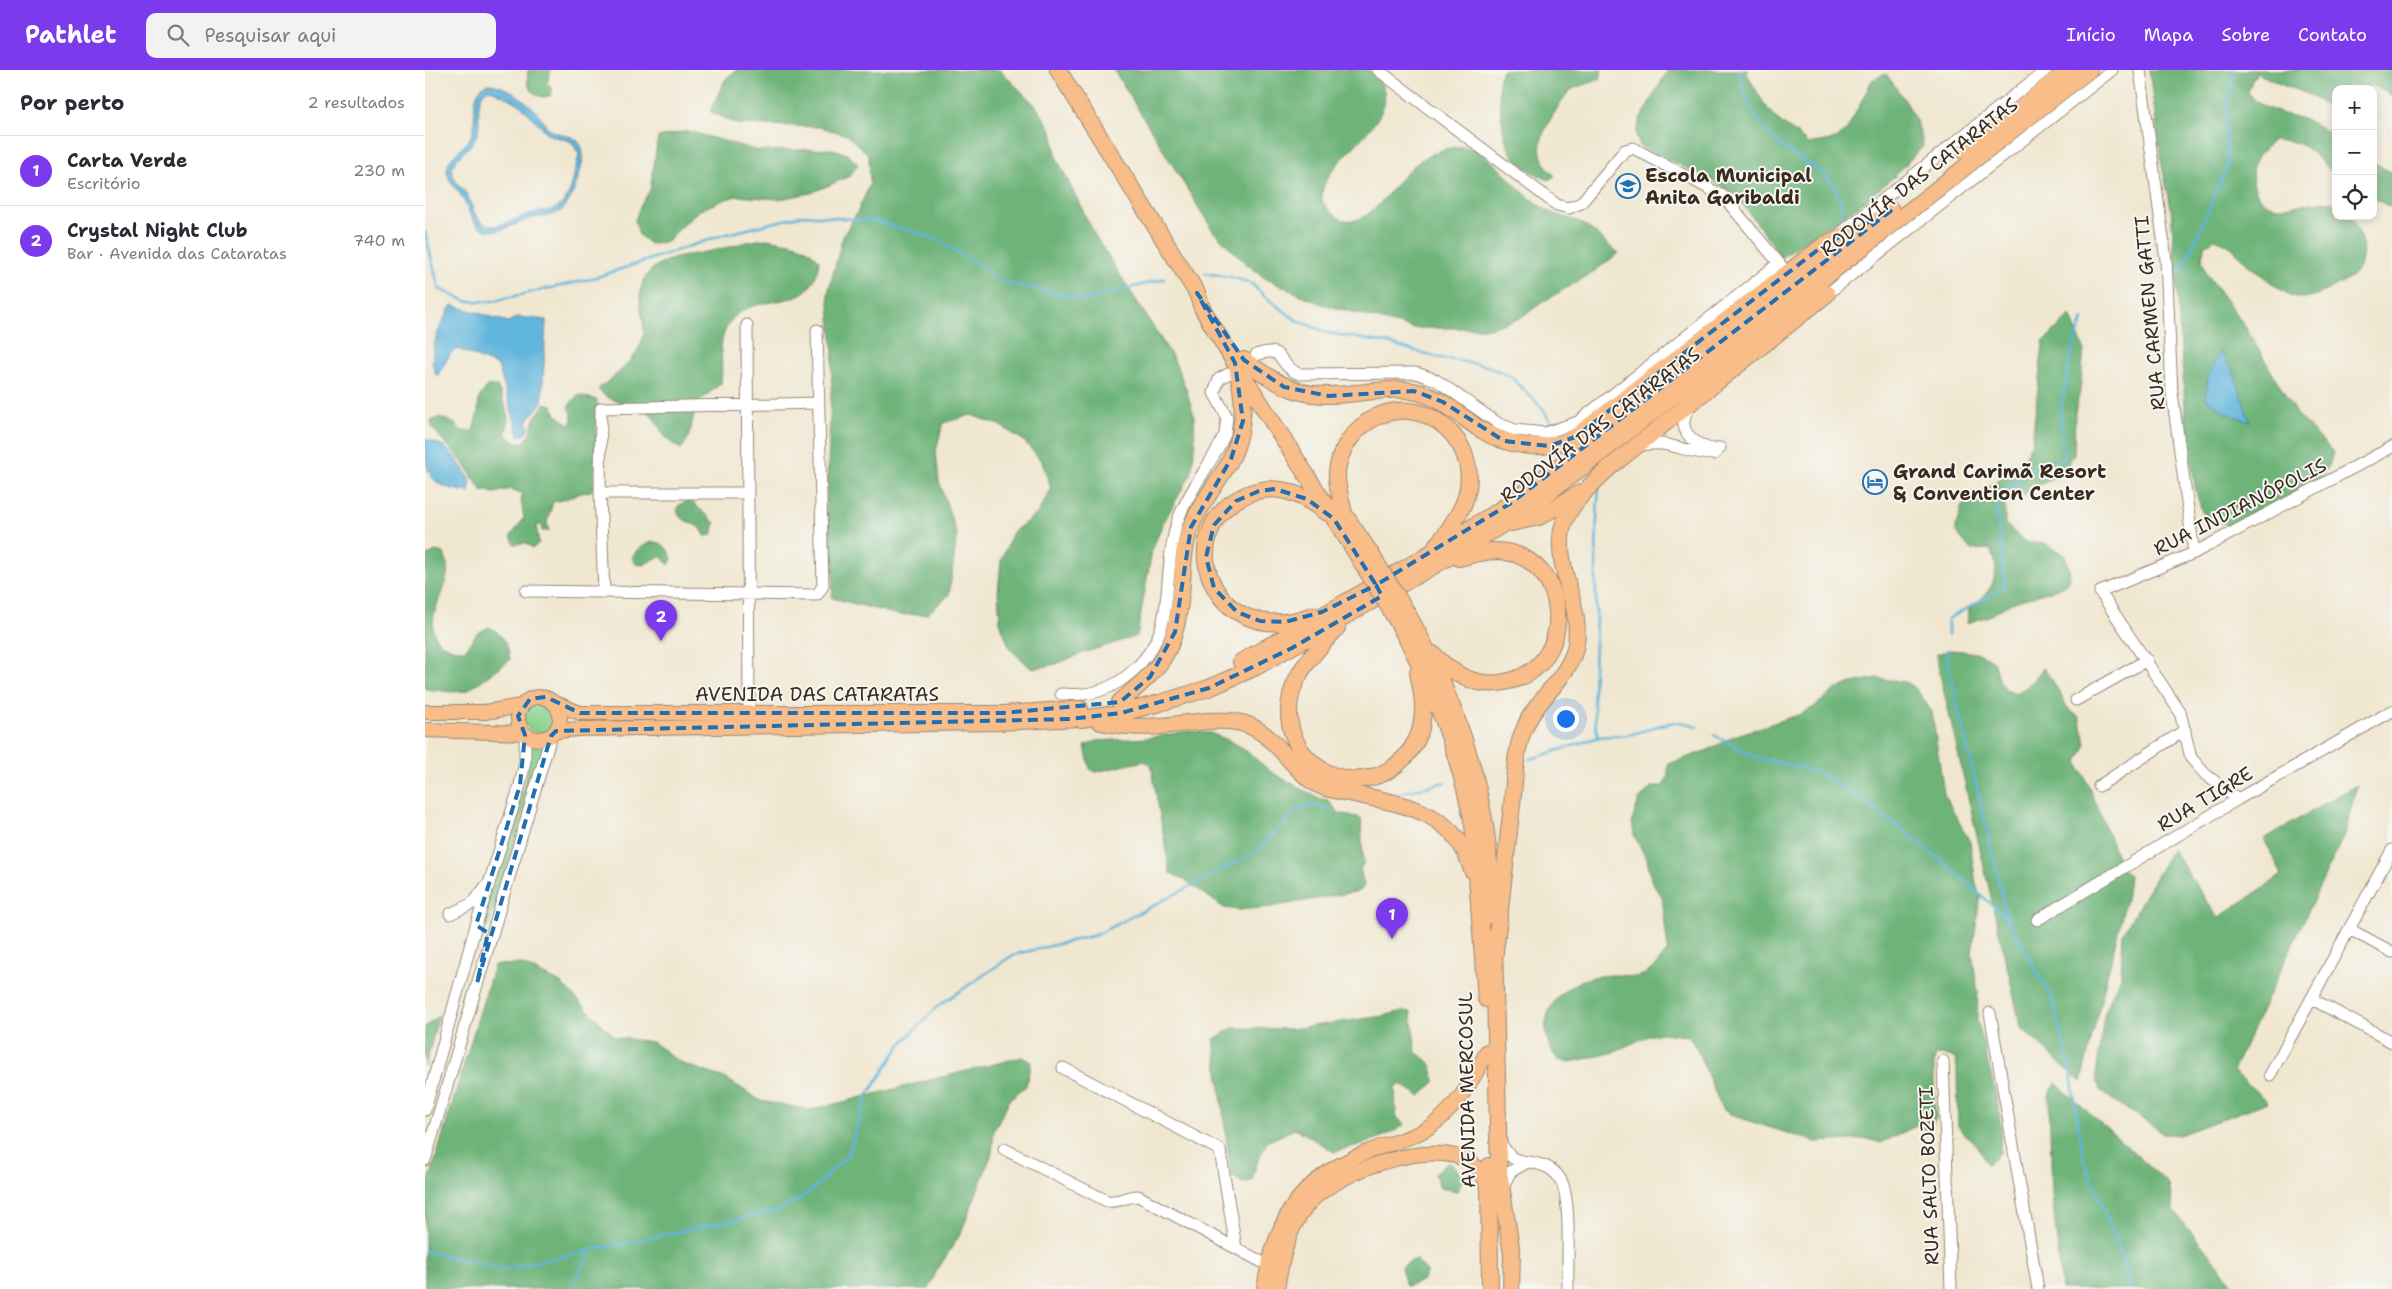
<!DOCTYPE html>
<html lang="pt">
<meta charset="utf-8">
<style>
body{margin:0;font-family:"Shantell Sans",sans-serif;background:#f2f2f3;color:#2b2b33}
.controls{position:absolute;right:15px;top:15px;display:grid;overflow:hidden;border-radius:10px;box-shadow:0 2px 8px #0003}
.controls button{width:45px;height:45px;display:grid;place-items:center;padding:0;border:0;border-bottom:1px solid #e1e1e2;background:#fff;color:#2b2b33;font:25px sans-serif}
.you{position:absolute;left:1140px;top:648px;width:18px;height:18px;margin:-12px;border:4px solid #fff;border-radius:50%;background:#1a73e8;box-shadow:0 0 0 8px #1a73e833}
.badge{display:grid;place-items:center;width:32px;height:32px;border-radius:50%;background:#7c3aed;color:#fff;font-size:16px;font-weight:700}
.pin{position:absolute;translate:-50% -41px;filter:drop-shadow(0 1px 2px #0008)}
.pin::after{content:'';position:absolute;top:26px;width:18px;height:15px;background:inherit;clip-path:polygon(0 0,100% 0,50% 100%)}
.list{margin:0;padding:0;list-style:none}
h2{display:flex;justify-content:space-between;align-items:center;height:65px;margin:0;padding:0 20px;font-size:21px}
h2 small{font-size:16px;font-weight:400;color:#7c7c81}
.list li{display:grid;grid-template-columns:32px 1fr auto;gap:15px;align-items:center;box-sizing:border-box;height:70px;padding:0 20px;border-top:1px solid #e1e1e2}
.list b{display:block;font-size:19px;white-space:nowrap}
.list p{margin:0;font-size:16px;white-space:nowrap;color:#7c7c81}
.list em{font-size:16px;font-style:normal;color:#7c7c81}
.icon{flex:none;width:28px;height:28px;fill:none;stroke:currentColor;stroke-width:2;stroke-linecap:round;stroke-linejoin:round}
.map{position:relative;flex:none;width:1967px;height:1219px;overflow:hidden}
header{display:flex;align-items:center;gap:30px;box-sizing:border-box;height:70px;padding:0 25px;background:#7c3aed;color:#fff}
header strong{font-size:24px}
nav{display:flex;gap:28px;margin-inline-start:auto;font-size:18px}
.search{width:350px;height:45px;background:#f2f2f3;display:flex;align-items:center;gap:12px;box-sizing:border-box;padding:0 18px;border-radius:10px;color:#7c7c81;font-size:19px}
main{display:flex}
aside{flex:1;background:#fff}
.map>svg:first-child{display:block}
.green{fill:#89d28e;stroke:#627e56}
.forest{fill:#6eb479;stroke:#546f4c}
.water{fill:#60b5dc;stroke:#4e707d;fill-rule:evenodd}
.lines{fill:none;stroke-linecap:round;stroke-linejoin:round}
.stream{stroke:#60b5dc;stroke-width:2.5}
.minor-casing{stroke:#968877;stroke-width:13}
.major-casing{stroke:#968877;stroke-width:16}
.highway-casing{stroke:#968877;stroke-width:18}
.minor{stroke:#fff;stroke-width:11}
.major{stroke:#f8bd88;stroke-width:14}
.highway{stroke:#f8bd88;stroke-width:16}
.highway-bridge-casing{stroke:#968877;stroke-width:18;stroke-linecap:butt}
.highway-bridge{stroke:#f8bd88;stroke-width:16}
.marked{fill:none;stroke:#1f6fb2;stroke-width:4;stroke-dasharray:10 6;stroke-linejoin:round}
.labels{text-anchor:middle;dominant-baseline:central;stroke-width:4;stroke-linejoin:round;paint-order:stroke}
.poi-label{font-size:19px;font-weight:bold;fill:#3b2a1e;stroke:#f6f6f2;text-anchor:start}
.street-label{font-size:19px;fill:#3b2a1e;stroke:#f6f6f2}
</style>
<header>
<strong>Pathlet</strong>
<div class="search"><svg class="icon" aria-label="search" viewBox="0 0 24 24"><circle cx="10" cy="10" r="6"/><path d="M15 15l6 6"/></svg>Pesquisar aqui</div>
<nav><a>Início</a><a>Mapa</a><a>Sobre</a><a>Contato</a></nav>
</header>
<main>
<aside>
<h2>Por perto<small>2 resultados</small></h2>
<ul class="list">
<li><span class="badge">1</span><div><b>Carta Verde</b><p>Escritório</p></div><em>230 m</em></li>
<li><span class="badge">2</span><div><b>Crystal Night Club</b><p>Bar · Avenida das Cataratas</p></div><em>740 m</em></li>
</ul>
</aside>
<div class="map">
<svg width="1967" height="1219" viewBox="0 0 1967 1219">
<rect width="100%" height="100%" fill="#f6f6f2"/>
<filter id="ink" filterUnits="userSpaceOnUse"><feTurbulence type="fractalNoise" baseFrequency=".02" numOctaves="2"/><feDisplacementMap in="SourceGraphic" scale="10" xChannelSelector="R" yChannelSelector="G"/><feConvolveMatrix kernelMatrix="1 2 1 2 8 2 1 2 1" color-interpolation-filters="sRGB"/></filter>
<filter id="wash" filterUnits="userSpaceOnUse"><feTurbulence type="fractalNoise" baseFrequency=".0096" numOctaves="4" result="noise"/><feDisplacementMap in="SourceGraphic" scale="20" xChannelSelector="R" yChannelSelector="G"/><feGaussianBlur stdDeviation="1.12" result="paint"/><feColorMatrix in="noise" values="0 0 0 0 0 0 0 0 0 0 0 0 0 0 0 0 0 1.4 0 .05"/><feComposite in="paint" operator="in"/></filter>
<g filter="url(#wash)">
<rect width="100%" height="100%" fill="#f0e7d0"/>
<path class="green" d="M99 648a15 15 0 1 1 30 0a15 15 0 1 1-30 0Z
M120,673L63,858L57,853L103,702V674Z"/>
<path class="forest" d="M103,0H126L122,13L127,19L125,26L118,27C104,23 101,14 103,0Z
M311,0H575L611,36L627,61L632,89L671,167L748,288L760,316L769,345L770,375L766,404L738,453L727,480L712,566L658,583L631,594L607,599L585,579L575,552L573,522L576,491L588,462L612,444L626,419L617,392L598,370L574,355L546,345L518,353L511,381L514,411L532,465L524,525L502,544L474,545L407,528L409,496L401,437L408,281L403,223L418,166L433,141L445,114L444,85L422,65L395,57L311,54L285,41L300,10Z
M689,0H944C993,39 913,79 899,115C897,120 897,126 897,131C933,184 963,116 991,94C998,88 1012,81 1021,79C1030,76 1043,76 1051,80C1072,91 1086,114 1105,128C1112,134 1121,141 1130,144C1139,148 1151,149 1159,154C1172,163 1181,175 1194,183L1164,205L1121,230L1095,248L1065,258H988L896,234L841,209L818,191L788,161Z
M1077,0H1177L1175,9C1167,13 1152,16 1146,20C1138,27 1134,36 1128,45C1114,69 1108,85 1130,106L1123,110C1085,92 1081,84 1076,42C1074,29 1072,13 1077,0Z
M1243,0H1322L1323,5C1331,20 1339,37 1352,49C1362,58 1374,64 1383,74L1411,69L1422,60L1447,10L1461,4C1477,25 1495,49 1498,76L1470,106L1428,140L1355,188L1349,176L1309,123L1285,109L1214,76L1211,63L1215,49Z
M1724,0H1967V26L1946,14L1943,19H1911V40L1905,39L1883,24L1857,15L1832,3L1827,10L1823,23C1838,42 1861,43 1883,51C1893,55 1902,62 1911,68V105C1886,86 1886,70 1849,70C1835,83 1824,91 1828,112C1838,159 1885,123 1911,134V146H1926C1934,161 1941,176 1936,193C1932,206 1919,211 1908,217C1876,234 1870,231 1843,210C1835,204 1826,198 1819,191C1809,179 1804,173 1789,169L1779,177L1777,190L1782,204L1821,258L1870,342L1908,382L1904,396L1888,416L1831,448L1804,456L1781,446L1777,442L1770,418L1761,348L1746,138L1737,96Z
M263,61L334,81L408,79L422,84L433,94L425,106L386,123L354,129L311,126L298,130L273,141L241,172L225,174L214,165L210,150L215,137L225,120L233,67Z
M1948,92L1967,103V138L1948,128Z
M342,169C365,174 377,171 394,190C389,257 313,207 297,270C295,280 298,301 296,313C290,319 281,325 275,331C265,345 270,362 256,379C248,374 240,369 236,360C230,351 229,345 219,340C204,332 183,333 173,319C191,305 211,291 218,268C221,256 216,245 215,234C213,188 252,188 286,181C305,178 322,170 342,169Z
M1645,245L1659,279L1655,321L1650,342L1649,384L1639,402L1580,435V454L1600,472L1621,474L1640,485L1645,503L1643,513L1628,520L1586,533L1564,546L1542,553L1544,539C1565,524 1579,504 1565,479L1546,480L1531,462V455L1537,436L1597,392L1607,373L1618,272Z
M63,315L73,317C78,333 88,348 80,364L90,372L98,373L104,366L109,349L120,333L127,335L131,345L146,355L147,343L143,336L153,325L172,330L169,419C163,423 159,422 153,424C143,428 139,430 128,432L122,452L124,461H117L116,455H111L114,473L108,478L101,473L89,474L86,466L99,448L96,430L98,424L86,419L69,423L56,420L40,395L8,359L6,351L15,347L30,354L37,361H48L53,342L54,328Z
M265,430L290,453L287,465L280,466C275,449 249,455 253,436L259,432Z
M228,472C239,472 243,479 247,489L244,495L235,486L218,495L211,494L207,488C212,478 217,475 228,472Z
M10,481L19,483C21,491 24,498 22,506C18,525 0,551 12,570C21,578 28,580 40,580L52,563L64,557C77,563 84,575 85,590L42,621L27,622L0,619V487Z
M1525,580C1538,581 1553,582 1564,588C1573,593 1571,605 1576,613C1590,636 1609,610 1618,598L1628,611L1643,639L1654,647L1661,674L1652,692L1665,718L1696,797L1704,806L1702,825L1656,1012L1596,958L1511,587L1512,584Z
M1451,608L1481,612L1492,620L1507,642L1519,724L1545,772L1551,814L1555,827L1547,883L1553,922L1552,949L1572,1029L1576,1056L1575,1083L1562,1095L1552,1075L1537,1062L1533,1056L1532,998L1531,990L1525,986L1511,985L1509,991V1033L1511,1048L1504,1060L1491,1056L1456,1073L1443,1069L1390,1072L1309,1046L1297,1039L1271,977L1263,966L1236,963L1223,966L1186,983L1146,992L1133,990C1105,955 1128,916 1169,907C1177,905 1188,905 1196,905C1201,905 1207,908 1211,907C1225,905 1235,891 1243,880L1237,827L1226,810L1222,790L1209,765L1207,751L1214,730L1226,717H1236C1244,710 1243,704 1243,694L1283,680L1309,666L1376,644L1389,637L1410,620L1424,614Z
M763,661L785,663L803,670L818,678L846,702L893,728L903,730L914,743L936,748L938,794L935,799L939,816L935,821L846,837L815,840L799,838L760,810L745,803L726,694L719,691L671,702L665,699L660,676L672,671L722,668Z
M1932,715L1919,765L1808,1001L1843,1032L1754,1065L1740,1064L1685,1028L1675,1020L1671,1006L1679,945L1696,904L1698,863L1747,779L1793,848L1857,805L1839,769Z
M96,894L136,913L190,967L227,972L258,994L300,1008L336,1031L386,1040L597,987L606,992L601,1016L585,1029L569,1060L567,1083L536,1163L511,1202L504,1219H0V1124L69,895Z
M978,941L986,942L991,983C1006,991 1009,995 1009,1013L995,1026L975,1014L970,1017L971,1046L979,1055C958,1070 932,1075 909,1082L875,1061L869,1059L842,1072L831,1095L827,1111L818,1113L806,1106L789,969L808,958L867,959L958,946Z
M14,945L0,997V957Z
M1631,1013L1744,1114L1749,1141L1812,1219H1637L1627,1125L1624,1025Z
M1024,1092L1032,1099L1038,1110L1032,1121L1015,1118L1010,1103Z
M990,1189L1002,1201L997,1211L981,1216L976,1197Z"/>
<path class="water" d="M63,14C80,14 104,32 114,45C118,50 120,56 126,60C137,67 151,63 157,78C162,88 147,133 137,140C128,147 115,146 104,149C86,155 61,173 47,148C43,141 41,134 37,127C32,118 23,112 22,101C22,84 44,78 48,61C52,46 44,20 63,14ZM64,19L93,33L124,65L147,72L154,85C149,100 148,124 136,135C128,142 114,141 104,144C88,149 66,166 52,147C47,140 46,131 41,123C36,116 27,110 27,101C27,87 49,79 53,61C56,48 49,25 64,19Z
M27,235L83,252L93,247L121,250L117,332L102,351L104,358L100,365H94L73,296L33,279L26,283L12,306C0,288 14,255 27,235Z
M1795,281L1810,305L1825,352L1802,343L1780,328L1783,307Z
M0,369L19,376L29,386L46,410L44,422C5,417 0,406 0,369Z"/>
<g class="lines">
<path class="stream" d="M1313,0C1319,26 1330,52 1351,71C1380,99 1418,98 1416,149L1422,151
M0,162L14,219L41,231L63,232L166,209L298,165L379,145L451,151L512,169L579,212L660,230L739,209
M780,203L806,207L826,213L839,226L871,250L903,263L962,273L1011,287L1062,296L1085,306L1118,339L1128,356
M1751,206L1761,192L1803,95L1800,46L1811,0
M1523,565V549L1580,517L1571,431L1604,400L1638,389L1636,338L1647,281L1658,249
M1522,580V590L1582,847
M1289,665L1330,687L1392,702L1443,734L1516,790L1582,848L1628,931L1646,1003L1658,1089L1694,1178L1705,1219
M1173,667C1164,627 1171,586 1171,545C1171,502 1170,461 1174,418
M1105,689C1127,683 1149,675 1171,668C1181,665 1192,667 1202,665C1227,661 1248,644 1272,657
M975,723L1020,712
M0,1181L77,1199L352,1141L384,1123L423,1085L442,1026L477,973L513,936L588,885L671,865L833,781L872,739L884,735L907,739
M147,1219L165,1180"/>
</g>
</g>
<g filter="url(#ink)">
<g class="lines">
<defs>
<path id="minor" d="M953,0L1132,135L1144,138L1156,133L1200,80L1208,78L1298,126L1358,198
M1715,0L1741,190L1747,323L1769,483
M1417,162L1621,0
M1402,224L1687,0
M322,255L324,642
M831,285C861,274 851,295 874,304L991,303L1011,310L1074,354L1090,360L1120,363L1153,352L1354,193
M1264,335C1262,342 1258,348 1259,355C1260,368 1281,381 1294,379
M1214,376C1243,368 1260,384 1289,384L1295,378
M175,423H322
M101,521L392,525L398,516L392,260
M179,523L175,423L176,338L393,333
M636,624C643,624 651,625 659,624C696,620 729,588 738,551C745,518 742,483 753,450C764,419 787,394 800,364L802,347L789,323L794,309L803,304
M1651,630L1722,590
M1674,716L1760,660
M1813,729L1781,705L1766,688L1755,642L1675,522L1769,483L1967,377
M25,844L48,833L61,816
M1612,850L1813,729L1967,641
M1924,859L1967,882
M1887,929L1967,972
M1565,943L1613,1219
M1518,991L1526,1219
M638,998L795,1080L811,1178
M1845,1005L1967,780
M0,1040L51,855L95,715L100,692V665
M1074,1070C1090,1098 1092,1087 1117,1095C1127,1098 1135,1106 1138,1115C1146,1139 1142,1192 1143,1219
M579,1079L682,1131C694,1133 701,1126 713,1126L850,1199
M0,1090L126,666
M1077,1120L1085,1102L1101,1093"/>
<path id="major" d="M93 648a21 21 0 1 1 42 0a21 21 0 1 1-42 0Z
M130,633L155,643H578L656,638
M0,642H60L96,636
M0,660L99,663
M131,661L153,659L572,653L656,649
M839,1219C850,1148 874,1109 942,1082C964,1073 987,1069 1006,1056C1032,1038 1049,1009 1062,981
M852,1219C857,1189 862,1162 881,1137C907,1102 1023,1058 1056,1102C1059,1106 1061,1114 1063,1119"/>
<path id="highway" d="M633,0L772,223L777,238L810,293L933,486
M1541,82L1643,0
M819,290C861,320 879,330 931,323C951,321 972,317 992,322C1016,328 1033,344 1053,358C1082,377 1119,383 1150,367L1399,175L1427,161
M913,435L944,481
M919,443C916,430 911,415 912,402C914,384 923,368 937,356C995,309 1071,379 1034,443C1027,454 1021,466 1012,474
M1086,453L1114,447L1155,423
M982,543C1018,607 1047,677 1059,750C1065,781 1065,814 1067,846
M888,545C786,584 742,458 823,424C852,412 877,424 900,442
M971,549C1009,616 1032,678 1048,753L1061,929
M912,558C899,572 884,587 874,605C834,678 923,745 979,688C988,678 996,665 997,651C1000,634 996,618 993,602
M1008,584C1027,604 1052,618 1080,612C1155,598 1147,483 1071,481C1058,481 1046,485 1034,488
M816,592L991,492L1086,433L1466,140
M695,632C744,591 751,577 757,513C758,493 759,475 766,457C775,435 789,417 801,398C819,369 821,335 813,303
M656,649L696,643L735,633L784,618L831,597L1045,475L1094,444L1155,399L1664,0
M676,652C695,656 717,658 736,656C761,654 787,648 812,652C847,658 861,693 888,712C898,719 911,720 924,723C975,734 1030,739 1047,800
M1069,872L1074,1102L1087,1184L1086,1219
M1070,882C1076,833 1081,784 1087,735C1090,708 1089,682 1100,657C1111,630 1138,612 1148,585C1154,570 1152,548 1148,533C1127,461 1129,448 1185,397L1402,224
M1064,1096L1065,1219"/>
</defs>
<use href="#minor" class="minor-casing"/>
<use href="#major" class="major-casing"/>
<use href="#highway" class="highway-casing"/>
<use href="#minor" class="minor"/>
<use href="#major" class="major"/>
<use href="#highway" class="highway"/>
<defs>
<path id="highway-bridge" d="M944,481L982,543
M933,486L971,549"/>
</defs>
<use href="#highway-bridge" class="highway-bridge-casing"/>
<use href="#highway-bridge" class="highway-bridge"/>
</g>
</g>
<path class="marked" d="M1467,140L1086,433L951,515L909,449L882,429L850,419L834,421L811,431L789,455L781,487L789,518L812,542L835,551L860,552L897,542L951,515L957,526L867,578L784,618L696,643L645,649L131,661L126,666L52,913L63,863L51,855L95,715L100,665L93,646L105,629L121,627L155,643H578L695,632L725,607L750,562L766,457L806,389L818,351L810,293L772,223L819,290L859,317L904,326L989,321L1018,332L1079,371L1124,376L1150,367L1399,175Z"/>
<defs>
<symbol id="school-ring" viewBox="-11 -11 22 22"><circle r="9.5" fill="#f6f6f2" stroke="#1f6fb2" stroke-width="1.5"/><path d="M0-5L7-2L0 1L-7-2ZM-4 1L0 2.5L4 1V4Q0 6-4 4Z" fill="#1f6fb2"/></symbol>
<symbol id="hotel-ring" viewBox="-11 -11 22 22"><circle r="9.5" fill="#f6f6f2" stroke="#1f6fb2" stroke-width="1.5"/><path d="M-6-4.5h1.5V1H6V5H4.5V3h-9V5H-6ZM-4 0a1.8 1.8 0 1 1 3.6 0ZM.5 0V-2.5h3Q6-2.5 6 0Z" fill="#1f6fb2"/></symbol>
</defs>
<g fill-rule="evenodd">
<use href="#school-ring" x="1189" y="102" width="28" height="28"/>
<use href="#hotel-ring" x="1436" y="398" width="28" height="28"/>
</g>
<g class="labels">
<g class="poi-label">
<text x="1220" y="105">Escola Municipal<tspan x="1220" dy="22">Anita Garibaldi</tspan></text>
<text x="1468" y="401">Grand Carimã Resort<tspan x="1468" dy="22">&amp; Convention Center</tspan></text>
</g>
<g class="street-label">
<text transform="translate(1494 107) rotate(-38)">RODOVÍA DAS CATARATAS</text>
<text transform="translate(1725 243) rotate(-95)">RUA CARMEN GATTI</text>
<text transform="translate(1175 355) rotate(-37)">RODOVÍA DAS CATARATAS</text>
<text transform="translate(1815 437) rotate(-27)">RUA INDIANÓPOLIS</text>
<text x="392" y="624">AVENIDA DAS CATARATAS</text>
<text transform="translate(1780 729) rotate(-31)">RUA TIGRE</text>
<text transform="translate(1042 1020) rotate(-91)">AVENIDA MERCOSUL</text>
<text transform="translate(1504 1106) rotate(-92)">RUA SALTO BOZETI</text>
</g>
</g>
</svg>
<div class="controls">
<button>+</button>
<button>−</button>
<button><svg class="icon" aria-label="locate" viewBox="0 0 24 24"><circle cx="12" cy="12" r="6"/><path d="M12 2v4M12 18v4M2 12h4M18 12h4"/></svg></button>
</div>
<div class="you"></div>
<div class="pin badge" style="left:967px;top:869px">1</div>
<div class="pin badge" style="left:236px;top:571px">2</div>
</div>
</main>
